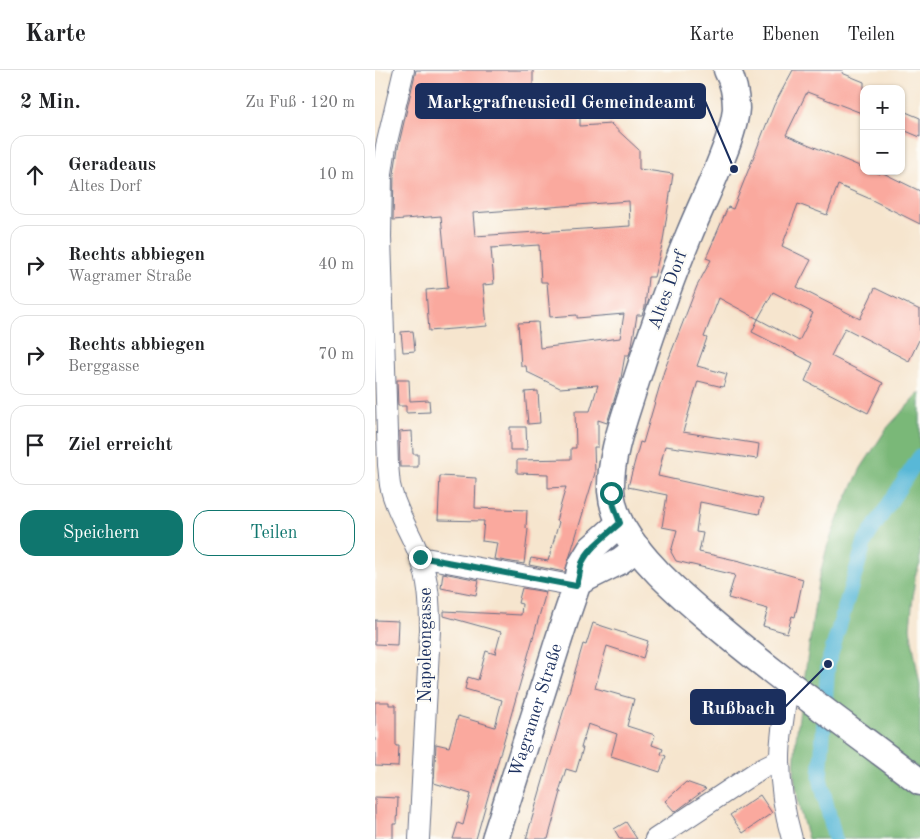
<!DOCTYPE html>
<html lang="de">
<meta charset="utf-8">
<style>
body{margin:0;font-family:"Old Standard TT",serif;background:#f2f2f2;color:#202124}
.controls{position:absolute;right:15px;top:15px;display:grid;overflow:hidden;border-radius:10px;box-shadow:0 1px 4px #0004}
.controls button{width:45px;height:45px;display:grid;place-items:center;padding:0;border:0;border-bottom:1px solid #e0e0e0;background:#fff;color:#202124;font:25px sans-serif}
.stop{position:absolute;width:15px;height:15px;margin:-11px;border:4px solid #0f766e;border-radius:50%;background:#fff}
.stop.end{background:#0f766e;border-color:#fff;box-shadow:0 1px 5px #0008}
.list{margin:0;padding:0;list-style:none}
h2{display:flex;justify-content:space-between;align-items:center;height:65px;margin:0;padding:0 20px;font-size:21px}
h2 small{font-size:16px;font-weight:400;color:#757577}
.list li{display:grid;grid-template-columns:32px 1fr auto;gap:15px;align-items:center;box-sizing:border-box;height:80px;margin:0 10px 10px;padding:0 10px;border:1px solid #e0e0e0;border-radius:15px}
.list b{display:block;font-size:19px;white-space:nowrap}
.list p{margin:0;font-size:16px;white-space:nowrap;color:#757577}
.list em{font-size:16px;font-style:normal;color:#757577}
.actions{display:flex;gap:10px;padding:15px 20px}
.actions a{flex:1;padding:11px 0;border:1px solid #0f766e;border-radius:15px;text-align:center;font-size:18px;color:#0f766e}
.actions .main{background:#0f766e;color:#fff}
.icon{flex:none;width:28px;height:28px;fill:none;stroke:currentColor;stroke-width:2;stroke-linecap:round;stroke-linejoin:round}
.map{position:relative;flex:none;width:545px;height:769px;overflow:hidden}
header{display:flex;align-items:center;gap:30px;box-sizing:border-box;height:70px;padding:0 25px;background:#fff;border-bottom:1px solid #e0e0e0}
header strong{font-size:24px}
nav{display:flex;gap:28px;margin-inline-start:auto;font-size:18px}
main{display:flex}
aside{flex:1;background:#fff}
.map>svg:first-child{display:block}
.forest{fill:#7ab878;stroke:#4a746b}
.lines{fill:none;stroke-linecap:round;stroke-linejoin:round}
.canal{stroke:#58b8d7;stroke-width:15}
.building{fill:#faa99e;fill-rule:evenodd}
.minor-casing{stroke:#686f85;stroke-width:22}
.major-casing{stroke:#686f85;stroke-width:29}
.minor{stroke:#fff;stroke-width:20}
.major{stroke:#fff;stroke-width:26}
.route{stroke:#0f766e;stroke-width:6}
.labels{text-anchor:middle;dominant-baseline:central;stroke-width:4.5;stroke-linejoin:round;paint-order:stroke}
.street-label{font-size:18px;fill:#1b2f5e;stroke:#fdfcf7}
.leader{fill:none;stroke:#1b2f5e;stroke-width:2}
.callout-dot{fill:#1b2f5e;stroke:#fdfcf7;stroke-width:2}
.callout{fill:#1b2f5e;stroke:#1b2f5e;stroke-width:2}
.callout-label{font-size:19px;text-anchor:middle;font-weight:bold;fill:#fff}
</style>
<header>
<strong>Karte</strong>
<nav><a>Karte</a><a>Ebenen</a><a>Teilen</a></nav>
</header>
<main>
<aside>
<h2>2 Min.<small>Zu Fuß · 120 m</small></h2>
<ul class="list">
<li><svg class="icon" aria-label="ahead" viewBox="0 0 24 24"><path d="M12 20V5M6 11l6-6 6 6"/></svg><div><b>Geradeaus</b><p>Altes Dorf</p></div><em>10 m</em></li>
<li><svg class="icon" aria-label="right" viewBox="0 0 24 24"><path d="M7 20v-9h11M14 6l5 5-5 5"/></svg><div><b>Rechts abbiegen</b><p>Wagramer Straße</p></div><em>40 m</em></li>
<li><svg class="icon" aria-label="right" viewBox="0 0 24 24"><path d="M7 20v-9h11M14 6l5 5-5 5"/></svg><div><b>Rechts abbiegen</b><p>Berggasse</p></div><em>70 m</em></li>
<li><svg class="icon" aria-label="arrive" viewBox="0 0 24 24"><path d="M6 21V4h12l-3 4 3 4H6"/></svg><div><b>Ziel erreicht</b></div></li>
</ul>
<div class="actions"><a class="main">Speichern</a><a>Teilen</a></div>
</aside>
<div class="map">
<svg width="545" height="769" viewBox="0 0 545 769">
<rect width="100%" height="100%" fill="#fdfcf7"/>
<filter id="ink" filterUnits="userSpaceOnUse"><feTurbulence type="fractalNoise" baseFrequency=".02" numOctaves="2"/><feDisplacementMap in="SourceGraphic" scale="10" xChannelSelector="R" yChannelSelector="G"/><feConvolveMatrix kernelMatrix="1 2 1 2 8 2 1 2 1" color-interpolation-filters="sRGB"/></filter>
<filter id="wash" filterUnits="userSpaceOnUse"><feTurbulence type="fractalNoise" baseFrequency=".0096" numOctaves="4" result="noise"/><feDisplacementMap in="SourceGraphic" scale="20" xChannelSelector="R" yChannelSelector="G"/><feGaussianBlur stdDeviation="1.12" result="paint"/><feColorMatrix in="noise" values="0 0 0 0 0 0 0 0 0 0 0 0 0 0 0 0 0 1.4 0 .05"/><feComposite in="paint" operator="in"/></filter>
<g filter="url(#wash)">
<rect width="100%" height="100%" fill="#f6e5ce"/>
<path class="forest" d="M545,322V494L540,506L535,558L545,616V769H433L425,741L419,705L421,668L443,512L452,477L467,438L486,398L512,358Z"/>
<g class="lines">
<path class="canal" d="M460,769L445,708L453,594L490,471L545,386"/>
</g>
<g id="blocks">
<path class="building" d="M41,0H158V18L205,17V56L236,54L264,80V99L298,104L288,171L279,207H273L270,237L267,245H262L257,275L254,285H250L246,308L232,353L223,350V377H219L220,403L190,502L154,495L156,488L173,491L184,452L181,451L191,417L173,418V404L142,403V390L196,389V378H201L200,341H215L223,315L185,318L152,302L151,296H146L143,253L163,252L165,278L245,268L249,244L202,248V245L175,247L172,212H166L164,175L116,178L119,214L108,215L112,256L54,261L51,220L73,218L66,146L18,150L19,104L23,78ZM254,131L255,156L100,166L98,143Z
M418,0H468L467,3L489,12V44L432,22L411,65L489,98V101H497L505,104L506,102L545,121V154L493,128L463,115L452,145L423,134L407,176L436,190L422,217L485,249L500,218L545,240V268L534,291L470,258L456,286L508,313L493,343L430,311L438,293L377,262L383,249L344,228L329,267L332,268L322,296L352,304L348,317L323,311L308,362L384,374L382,389L290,376L283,406L388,429L384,444L325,432L321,462L328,463L324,482L365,491L428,509L420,547L417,546L412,563L388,556L393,539L353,528L360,505L301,491L296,482L302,460L287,457L292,425L253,417L265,372L268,373L289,301L322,216L336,190L331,188L353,137L358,139L399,35ZM398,222L438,243L424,271L383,249Z
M526,40L545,48V67L526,59Z
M38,261L40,281L28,282L26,262Z
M22,310H34L35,331L54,330L55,342L31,343V336H23Z
M163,321L165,353L153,354L150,322Z
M135,357H151L152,380H135Z
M37,361L38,384H43V397H25L24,362Z
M65,406L101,408L100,438L152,440L151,458L153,459L149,494L119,489L122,473L107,471L109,451L63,450Z
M68,503L104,510L101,525L66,518Z
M147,518L171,522L101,769H78L83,753L88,755L96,724L59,713L61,674L74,677L83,646L120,657L127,630L90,619L93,607L103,610L111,581L120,584L126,562L69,546V541L146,545L147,534L143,533Z
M0,550L23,551L22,575L0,574Z
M218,553L273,571L268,588L232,576L220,618L259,629L252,656L280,665L277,675L288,679L286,684L291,686L285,702L236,686L242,664L213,654L206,678H208L201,702L191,699L184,722H186L173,769H151L208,574L211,575Z
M0,632H14V635H21V676H24L23,697L0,696Z
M311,712L331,719L300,742L290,731Z
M385,725L397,743L368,763L355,745Z
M0,727L23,728L22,754H18V769H0Z
M251,752L262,769H245L239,759Z"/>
</g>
</g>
<g filter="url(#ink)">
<use href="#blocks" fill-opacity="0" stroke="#686f85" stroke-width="1"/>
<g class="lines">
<defs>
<path id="minor" d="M29,0L11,76L7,103L6,167L13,395C14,402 14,408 15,415C20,440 36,463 45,487C54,511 55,534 55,560L44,769
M45,487L201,516
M414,613C410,638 405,664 405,689C405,714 410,745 417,769
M280,769L387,698L405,689"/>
<g id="major">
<path d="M352,0C358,11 361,25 361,38C360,54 354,70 348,85C338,112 325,138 314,165C292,218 273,273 256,327C246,358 235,389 236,421C237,433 241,445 246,455C266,490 299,519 329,545C398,605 473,657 545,712"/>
<path d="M203,512L245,491L262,478"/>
<path id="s1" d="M120,769L190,550L203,512L205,500L207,494L216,479L245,453"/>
</g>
</defs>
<use href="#minor" class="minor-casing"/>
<use href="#major" class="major-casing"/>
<use href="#minor" class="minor"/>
<use href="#major" class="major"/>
</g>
</g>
<g class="lines" filter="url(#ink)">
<path class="route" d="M45,487L201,516C205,509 204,501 207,493C215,476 232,465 245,453L239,436L236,423"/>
</g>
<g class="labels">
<g class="street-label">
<text transform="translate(293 220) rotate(-70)">Altes Dorf</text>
<text transform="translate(51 575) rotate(-90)">Napoleongasse</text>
<text stroke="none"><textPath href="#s1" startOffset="135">Wagramer Straße</textPath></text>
</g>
</g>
<path class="leader" d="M359 99L330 31M453 594L410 637"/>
<g class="callout-dot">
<circle cx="359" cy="99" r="5"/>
<circle cx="453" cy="594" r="5"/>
</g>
<g class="callout">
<rect x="41" y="14" width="289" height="34" rx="5"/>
<rect x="316" y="620" width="94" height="34" rx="5"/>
</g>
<g class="callout-label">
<text x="186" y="38">Markgrafneusiedl Gemeindeamt</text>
<text x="363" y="644">Rußbach</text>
</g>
</svg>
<div class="controls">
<button>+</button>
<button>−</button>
</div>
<div class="stop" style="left:236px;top:423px"></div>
<div class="stop end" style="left:45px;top:487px"></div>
</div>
</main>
